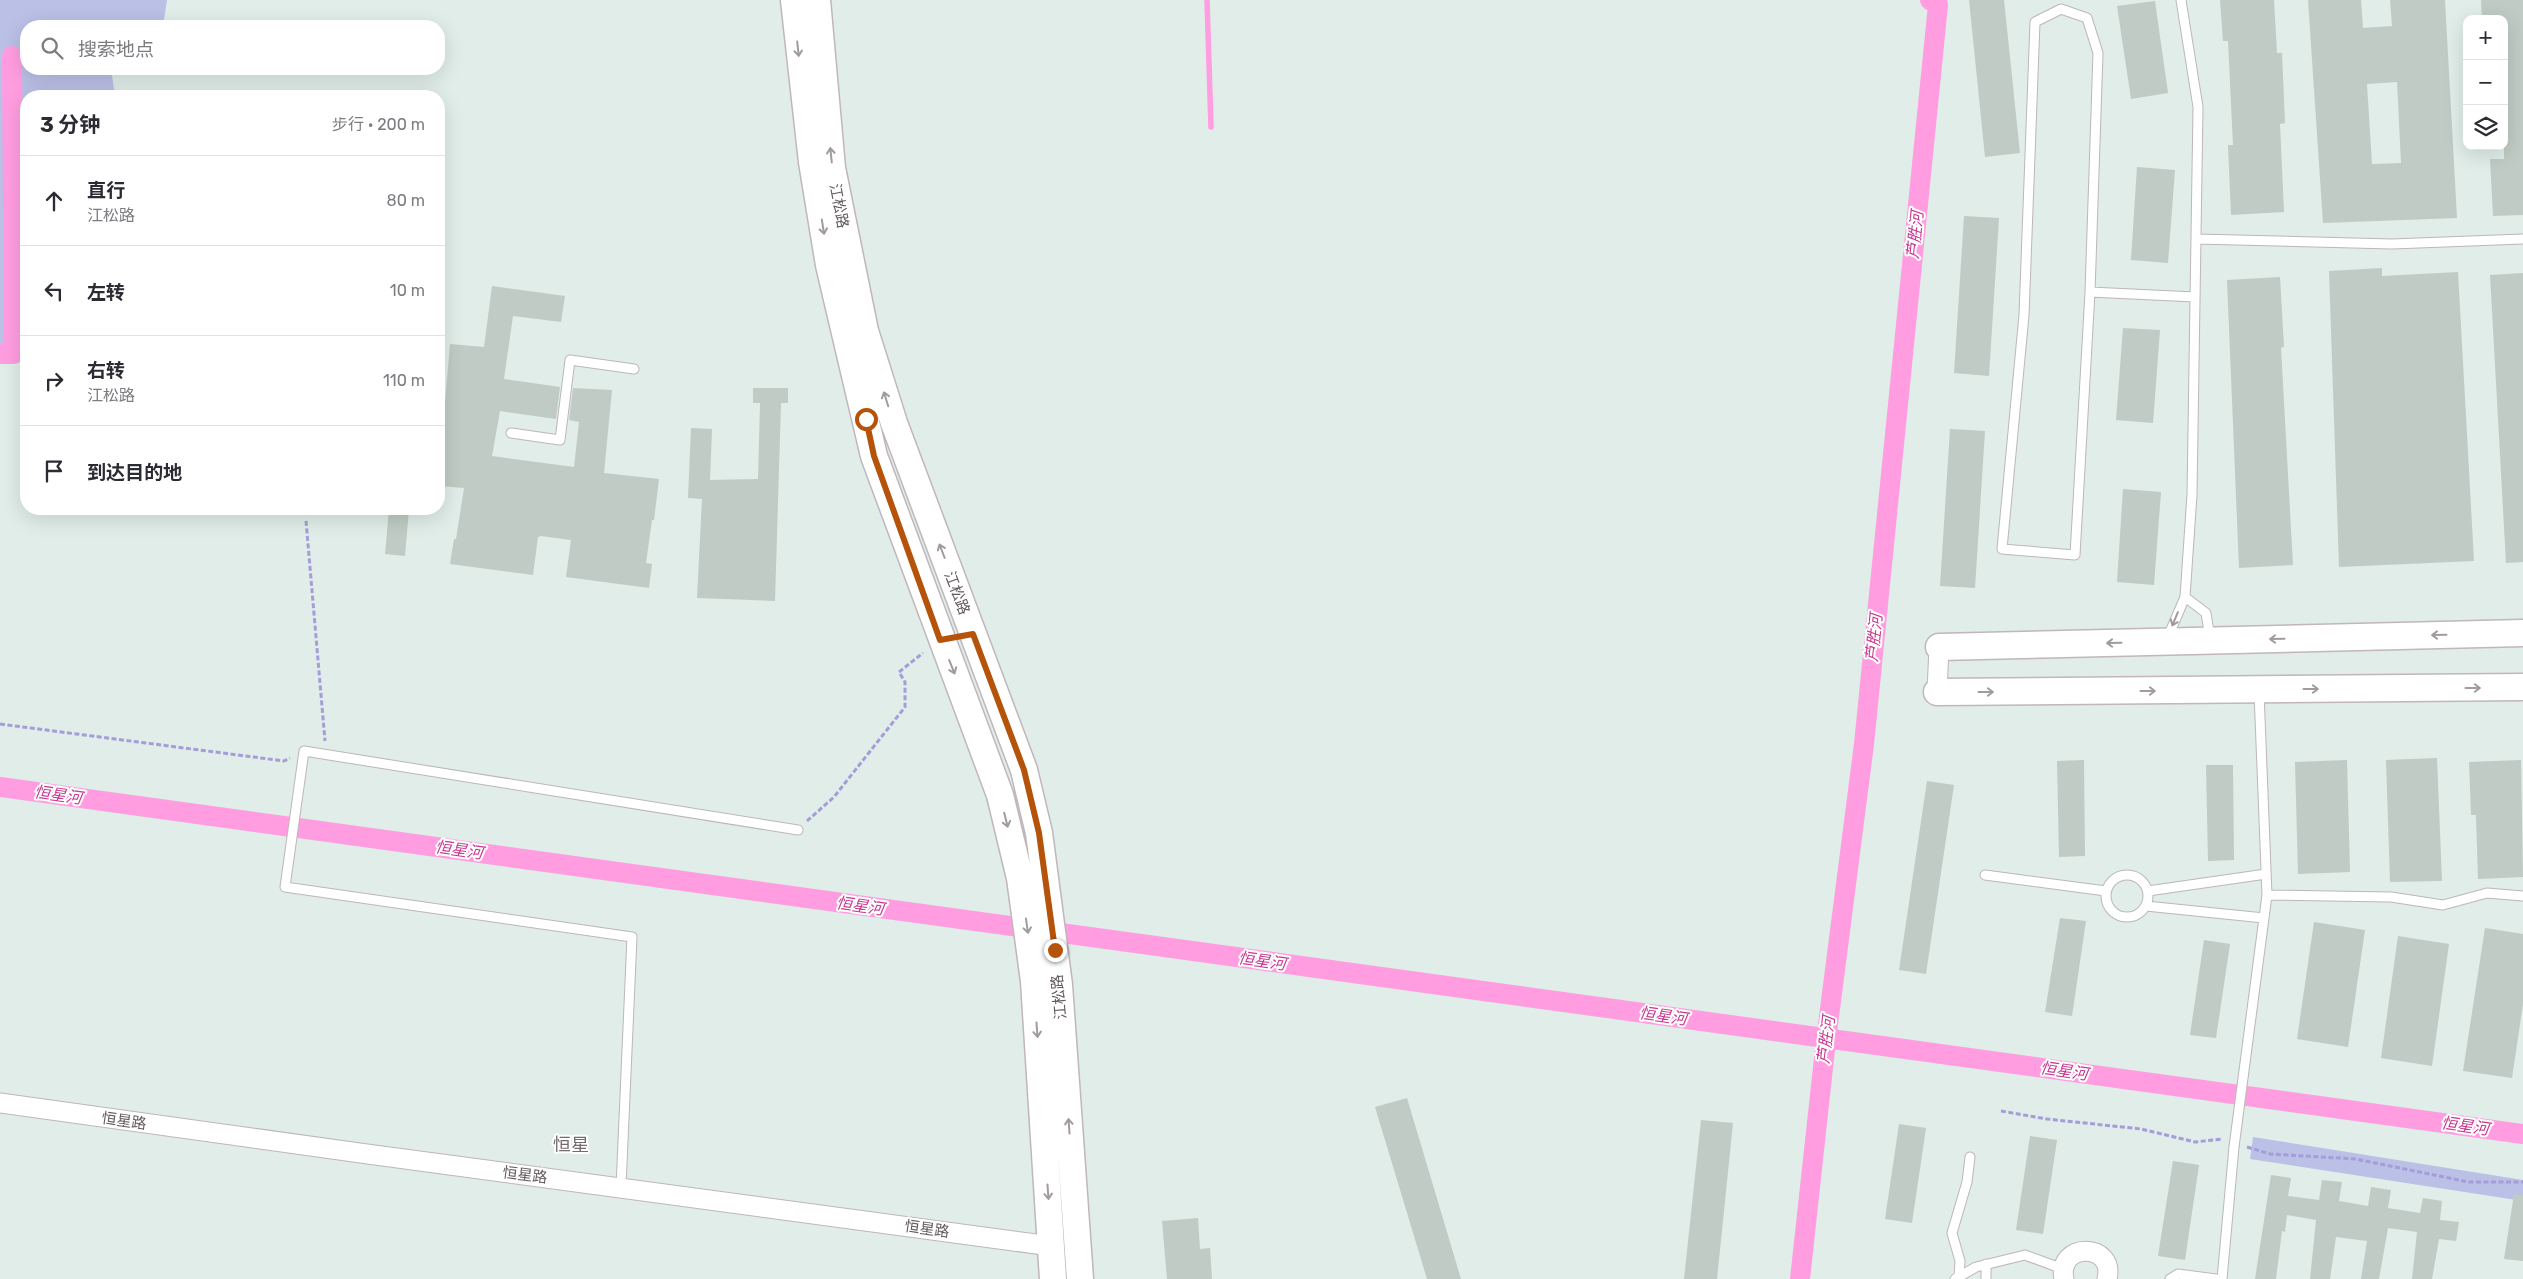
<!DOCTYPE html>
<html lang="zh">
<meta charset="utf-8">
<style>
body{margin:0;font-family:Rubik,"Noto Sans SC",sans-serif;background:#f7f7f7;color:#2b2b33}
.controls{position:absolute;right:15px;top:15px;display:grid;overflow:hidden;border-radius:10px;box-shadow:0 5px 20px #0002}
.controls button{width:45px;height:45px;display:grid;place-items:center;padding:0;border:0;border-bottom:1px solid #e1e1e2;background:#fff;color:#2b2b33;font:25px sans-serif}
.stop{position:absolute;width:15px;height:15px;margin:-11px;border:4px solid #b45309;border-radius:50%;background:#fff}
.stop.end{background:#b45309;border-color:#fff;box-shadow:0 1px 5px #0008}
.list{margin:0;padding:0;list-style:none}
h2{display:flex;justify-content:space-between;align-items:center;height:65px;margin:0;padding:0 20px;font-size:21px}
h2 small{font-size:16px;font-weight:400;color:#7c7c81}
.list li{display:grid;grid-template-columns:32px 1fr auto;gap:15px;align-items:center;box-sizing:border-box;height:90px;padding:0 20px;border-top:1px solid #e1e1e2}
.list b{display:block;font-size:19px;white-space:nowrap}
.list p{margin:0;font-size:16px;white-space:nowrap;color:#7c7c81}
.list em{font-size:16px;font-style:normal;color:#7c7c81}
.icon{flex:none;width:28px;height:28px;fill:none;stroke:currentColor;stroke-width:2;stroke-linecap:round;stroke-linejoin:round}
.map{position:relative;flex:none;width:2523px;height:1279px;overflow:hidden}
.search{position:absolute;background:#fff;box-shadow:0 5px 20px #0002;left:20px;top:20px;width:425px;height:55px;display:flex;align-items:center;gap:12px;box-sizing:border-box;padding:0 18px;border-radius:20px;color:#7c7c81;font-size:19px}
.panel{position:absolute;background:#fff;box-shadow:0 5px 20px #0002;left:20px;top:90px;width:425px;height:425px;border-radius:20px}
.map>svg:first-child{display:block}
.green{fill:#bac0e6}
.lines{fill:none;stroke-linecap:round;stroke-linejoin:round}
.stream{stroke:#ff9de0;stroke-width:5.5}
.canal{stroke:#ff9de0;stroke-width:20}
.building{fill:#bfcbc4;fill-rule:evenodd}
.lane-casing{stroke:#beb6b9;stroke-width:11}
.street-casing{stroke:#beb6b9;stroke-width:21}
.secondary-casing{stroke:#c0b6bb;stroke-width:29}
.path{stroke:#a59dd9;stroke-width:3;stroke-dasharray:5 2.5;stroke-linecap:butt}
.lane{stroke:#fff;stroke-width:9}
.street{stroke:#fff;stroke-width:19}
.secondary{stroke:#fff;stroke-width:26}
.lane-bridge-casing{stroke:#beb6b9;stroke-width:11;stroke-linecap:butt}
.lane-bridge{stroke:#fff;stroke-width:9}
.oneway{stroke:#a19b9e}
.route{stroke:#b45309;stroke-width:6}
.labels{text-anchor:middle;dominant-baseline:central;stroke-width:4;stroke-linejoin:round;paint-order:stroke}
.street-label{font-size:15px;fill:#62595e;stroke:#fff}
.water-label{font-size:16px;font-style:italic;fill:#c83b91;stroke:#fff}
.quarter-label{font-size:18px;fill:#746a70;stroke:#fff}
</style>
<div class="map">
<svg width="2523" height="1279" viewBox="0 0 2523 1279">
<rect width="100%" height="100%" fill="#e0ede8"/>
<path class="green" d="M0,0H167L163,26H26V69H111L115,96H26V354H0Z
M2253,1137L2523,1180V1201L2250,1159Z"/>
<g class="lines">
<path class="stream" d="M1207,0L1211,127"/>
<path class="canal" d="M0,354H14L12,56
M0,787L2523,1134
M1800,1279L1826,1040L1864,744L1938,5L1930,0"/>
</g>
<path class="building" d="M1969,0H2004L2020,153L1985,157Z
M2220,0H2274L2277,53H2282L2285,123L2280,124L2284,212L2231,215L2228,145H2233L2228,41H2223Z
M2308,0H2361L2363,28L2392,26L2390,0H2445L2457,218L2323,223ZM2397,82L2401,163L2372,164L2367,84Z
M2481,0H2523V215L2493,216L2490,159H2504V19H2482Z
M2155,1L2168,93L2131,99L2117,6Z
M2137,167L2175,170L2168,263L2131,260Z
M1964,216L1999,218L1989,376L1954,373Z
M2382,268V276L2458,272L2474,561L2339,567L2329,271Z
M2523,273V562L2506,563L2490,275Z
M2280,277L2284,347L2281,348L2293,565L2239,568L2227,280Z
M492,286L565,296L561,322L513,316L504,379L560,387L556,419L500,411L492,456L574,467L579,422L569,420L573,388L612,390L604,473L659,479L654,520H652L646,563L652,564L649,588L566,577L571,540L541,536L538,537L533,575L450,564L454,539H456L464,488L439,486V427H443L450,344L484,347Z
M2123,328L2160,330L2153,423L2116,420Z
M753,388H788V403H781L775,601L697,598L702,499L688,498L691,428L712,429L710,480L758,479L760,403H753Z
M1950,429L1985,431L1975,588L1940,586Z
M2123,489L2161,492L2154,585L2117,582Z
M389,509H409L405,556L385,554Z
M2437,758L2442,881L2390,882L2386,760Z
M2084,760L2085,856L2059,857L2057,761Z
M2347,760L2350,872L2298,874L2295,762Z
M2521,760L2523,877L2478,879L2476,815H2471L2469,762Z
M2206,765H2233L2234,860L2208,861Z
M1927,781L1954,785L1926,974L1899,970Z
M2060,918L2086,921L2072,1016L2045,1012Z
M2314,922L2365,930L2348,1047L2297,1039Z
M2485,928L2523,934V1004L2512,1078L2463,1071Z
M2398,936L2449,944L2432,1066L2381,1058Z
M2204,940L2230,944L2216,1038L2190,1035Z
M1407,1098L1461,1279H1427L1375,1107Z
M1701,1120L1733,1123L1717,1279H1684Z
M1899,1124L1926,1128L1912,1223L1885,1219Z
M2030,1136L2057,1140L2043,1234L2016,1230Z
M2173,1161L2199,1165L2185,1260L2158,1256Z
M2271,1175L2291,1178L2288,1196L2319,1200L2322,1180L2342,1182L2339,1201L2368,1206L2371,1187L2391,1190L2388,1208L2420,1213L2423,1198L2442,1201L2440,1220L2459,1222L2456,1241L2439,1239L2432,1279H2412L2417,1232L2388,1228L2379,1279H2361L2367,1241L2336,1237L2330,1279H2310L2316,1220L2287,1215L2285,1232L2282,1231L2276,1279H2255Z
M2514,1194L2523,1195V1261L2504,1259Z
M1198,1218L1200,1249L1210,1248L1212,1279H1167L1162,1221Z"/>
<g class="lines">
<defs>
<path id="lane" d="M2196,239L2392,244L2523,239
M2090,292L2075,555L2002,549L2024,315L2035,22L2061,9L2087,18L2098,53L2090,292L2195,297
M511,433L560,440L570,360L634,369
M2185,597L2206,613L2210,638
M2167,639L2185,597L2192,495L2198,107L2181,0
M2106 896a21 21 0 1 1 42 0a21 21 0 1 1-42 0Z
M1985,875L2106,891
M2148,891L2266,874
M2267,895L2391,897L2443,905L2487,893L2523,896
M2146,906L2264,918
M2248,1040L2267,895L2259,692
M621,1187L632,937L285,887L304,751L798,830
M1986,1264V1279
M1959,1277L1960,1261L1952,1233L1967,1182L1970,1157
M1955,1279L1976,1267L2025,1255L2063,1269
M2170,1279L2178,1274L2216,1279
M2222,1279L2234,1147"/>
<path id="street" d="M1937,692L1939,647
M0,1103C350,1153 701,1198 1051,1246
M2064,1279C2056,1242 2116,1242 2107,1279"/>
<path id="secondary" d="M794,0L812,162L829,265L874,456L1000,795L1020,878L1034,981L1053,1279
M817,0L832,168L865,331L894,423L1024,770L1039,833L1059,985L1080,1279
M1939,647L2523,633
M1937,692L2523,687"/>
</defs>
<use href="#lane" class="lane-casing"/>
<use href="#street" class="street-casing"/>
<use href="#secondary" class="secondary-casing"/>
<path class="path" d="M306,521L325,741
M0,724L284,761L290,758
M807,821L834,797L905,707V682L899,672L923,653
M2001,1111L2047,1119L2141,1129L2195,1142L2222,1139
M2247,1147L2270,1154L2356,1159L2468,1182H2523"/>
<use href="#lane" class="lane"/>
<use href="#street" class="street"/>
<use href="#secondary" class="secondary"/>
<defs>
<path id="lane-bridge" d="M2234,1147L2248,1040"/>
</defs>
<use href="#lane-bridge" class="lane-bridge-casing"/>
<use href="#lane-bridge" class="lane-bridge"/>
</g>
<defs><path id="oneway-shaft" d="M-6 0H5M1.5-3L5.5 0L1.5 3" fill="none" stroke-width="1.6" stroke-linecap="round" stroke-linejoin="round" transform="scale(1.25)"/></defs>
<g class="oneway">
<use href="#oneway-shaft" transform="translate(798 49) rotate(84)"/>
<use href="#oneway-shaft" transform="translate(831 155) rotate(-96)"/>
<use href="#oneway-shaft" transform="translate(823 227) rotate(81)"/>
<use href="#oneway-shaft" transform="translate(886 399) rotate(-107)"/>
<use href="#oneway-shaft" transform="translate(942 551) rotate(-111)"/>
<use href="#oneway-shaft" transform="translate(2175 619) rotate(113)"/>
<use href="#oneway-shaft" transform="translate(2439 635) rotate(179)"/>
<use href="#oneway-shaft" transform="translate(2277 639) rotate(179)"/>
<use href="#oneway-shaft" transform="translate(2114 643) rotate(179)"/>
<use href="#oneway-shaft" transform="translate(952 667) rotate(68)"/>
<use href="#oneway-shaft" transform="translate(2473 688)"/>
<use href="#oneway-shaft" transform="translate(2311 689)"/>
<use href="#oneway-shaft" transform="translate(2148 691)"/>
<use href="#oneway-shaft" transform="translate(1986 692)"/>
<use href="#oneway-shaft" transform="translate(1006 820) rotate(76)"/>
<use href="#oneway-shaft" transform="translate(1027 926) rotate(82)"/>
<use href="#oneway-shaft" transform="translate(1037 1030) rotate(86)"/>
<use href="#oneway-shaft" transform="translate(1069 1126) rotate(-94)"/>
<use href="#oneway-shaft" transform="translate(1048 1192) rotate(86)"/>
</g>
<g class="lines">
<path class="route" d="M866,419L874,456L940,640L973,634L1024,770L1039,833L1055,950"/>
</g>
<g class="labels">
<g class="street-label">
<text transform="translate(839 206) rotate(79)">江松路</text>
<text transform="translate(957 593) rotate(69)">江松路</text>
<text transform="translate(1059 997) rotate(-95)">江松路</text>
<text transform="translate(124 1121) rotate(8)">恒星路</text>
<text transform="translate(525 1175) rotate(7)">恒星路</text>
<text transform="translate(927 1229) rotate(8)">恒星路</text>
</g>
<g class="water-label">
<text transform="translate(1915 235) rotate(-84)">芦胜河</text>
<text transform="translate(1874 638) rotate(-84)">芦胜河</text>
<text transform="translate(58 795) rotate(8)">恒星河</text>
<text transform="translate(459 850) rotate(8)">恒星河</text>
<text transform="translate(860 906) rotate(8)">恒星河</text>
<text transform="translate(1262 961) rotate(8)">恒星河</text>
<text transform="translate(1663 1016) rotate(8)">恒星河</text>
<text transform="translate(1826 1040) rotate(-83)">芦胜河</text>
<text transform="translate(2064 1071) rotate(8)">恒星河</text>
<text transform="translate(2465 1126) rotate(8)">恒星河</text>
</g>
<g class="quarter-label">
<text x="571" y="1145">恒星</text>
</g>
</g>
</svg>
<div class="controls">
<button>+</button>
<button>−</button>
<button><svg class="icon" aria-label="layers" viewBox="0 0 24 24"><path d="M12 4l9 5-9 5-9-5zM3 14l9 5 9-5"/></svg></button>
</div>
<div class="stop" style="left:866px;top:419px"></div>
<div class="stop end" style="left:1055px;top:950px"></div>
<div class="search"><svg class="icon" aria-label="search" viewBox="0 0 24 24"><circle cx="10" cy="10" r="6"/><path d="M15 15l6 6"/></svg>搜索地点</div>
<section class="panel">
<h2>3 分钟<small>步行 · 200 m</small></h2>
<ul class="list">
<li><svg class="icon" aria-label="ahead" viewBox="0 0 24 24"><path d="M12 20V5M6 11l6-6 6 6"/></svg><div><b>直行</b><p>江松路</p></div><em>80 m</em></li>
<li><svg class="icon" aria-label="left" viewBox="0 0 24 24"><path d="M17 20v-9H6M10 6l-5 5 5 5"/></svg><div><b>左转</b></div><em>10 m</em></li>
<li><svg class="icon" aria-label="right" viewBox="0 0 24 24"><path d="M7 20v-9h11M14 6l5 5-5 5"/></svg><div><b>右转</b><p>江松路</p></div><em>110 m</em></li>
<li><svg class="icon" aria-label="arrive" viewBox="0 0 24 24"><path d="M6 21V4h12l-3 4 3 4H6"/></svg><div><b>到达目的地</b></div></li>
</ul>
</section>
</div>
